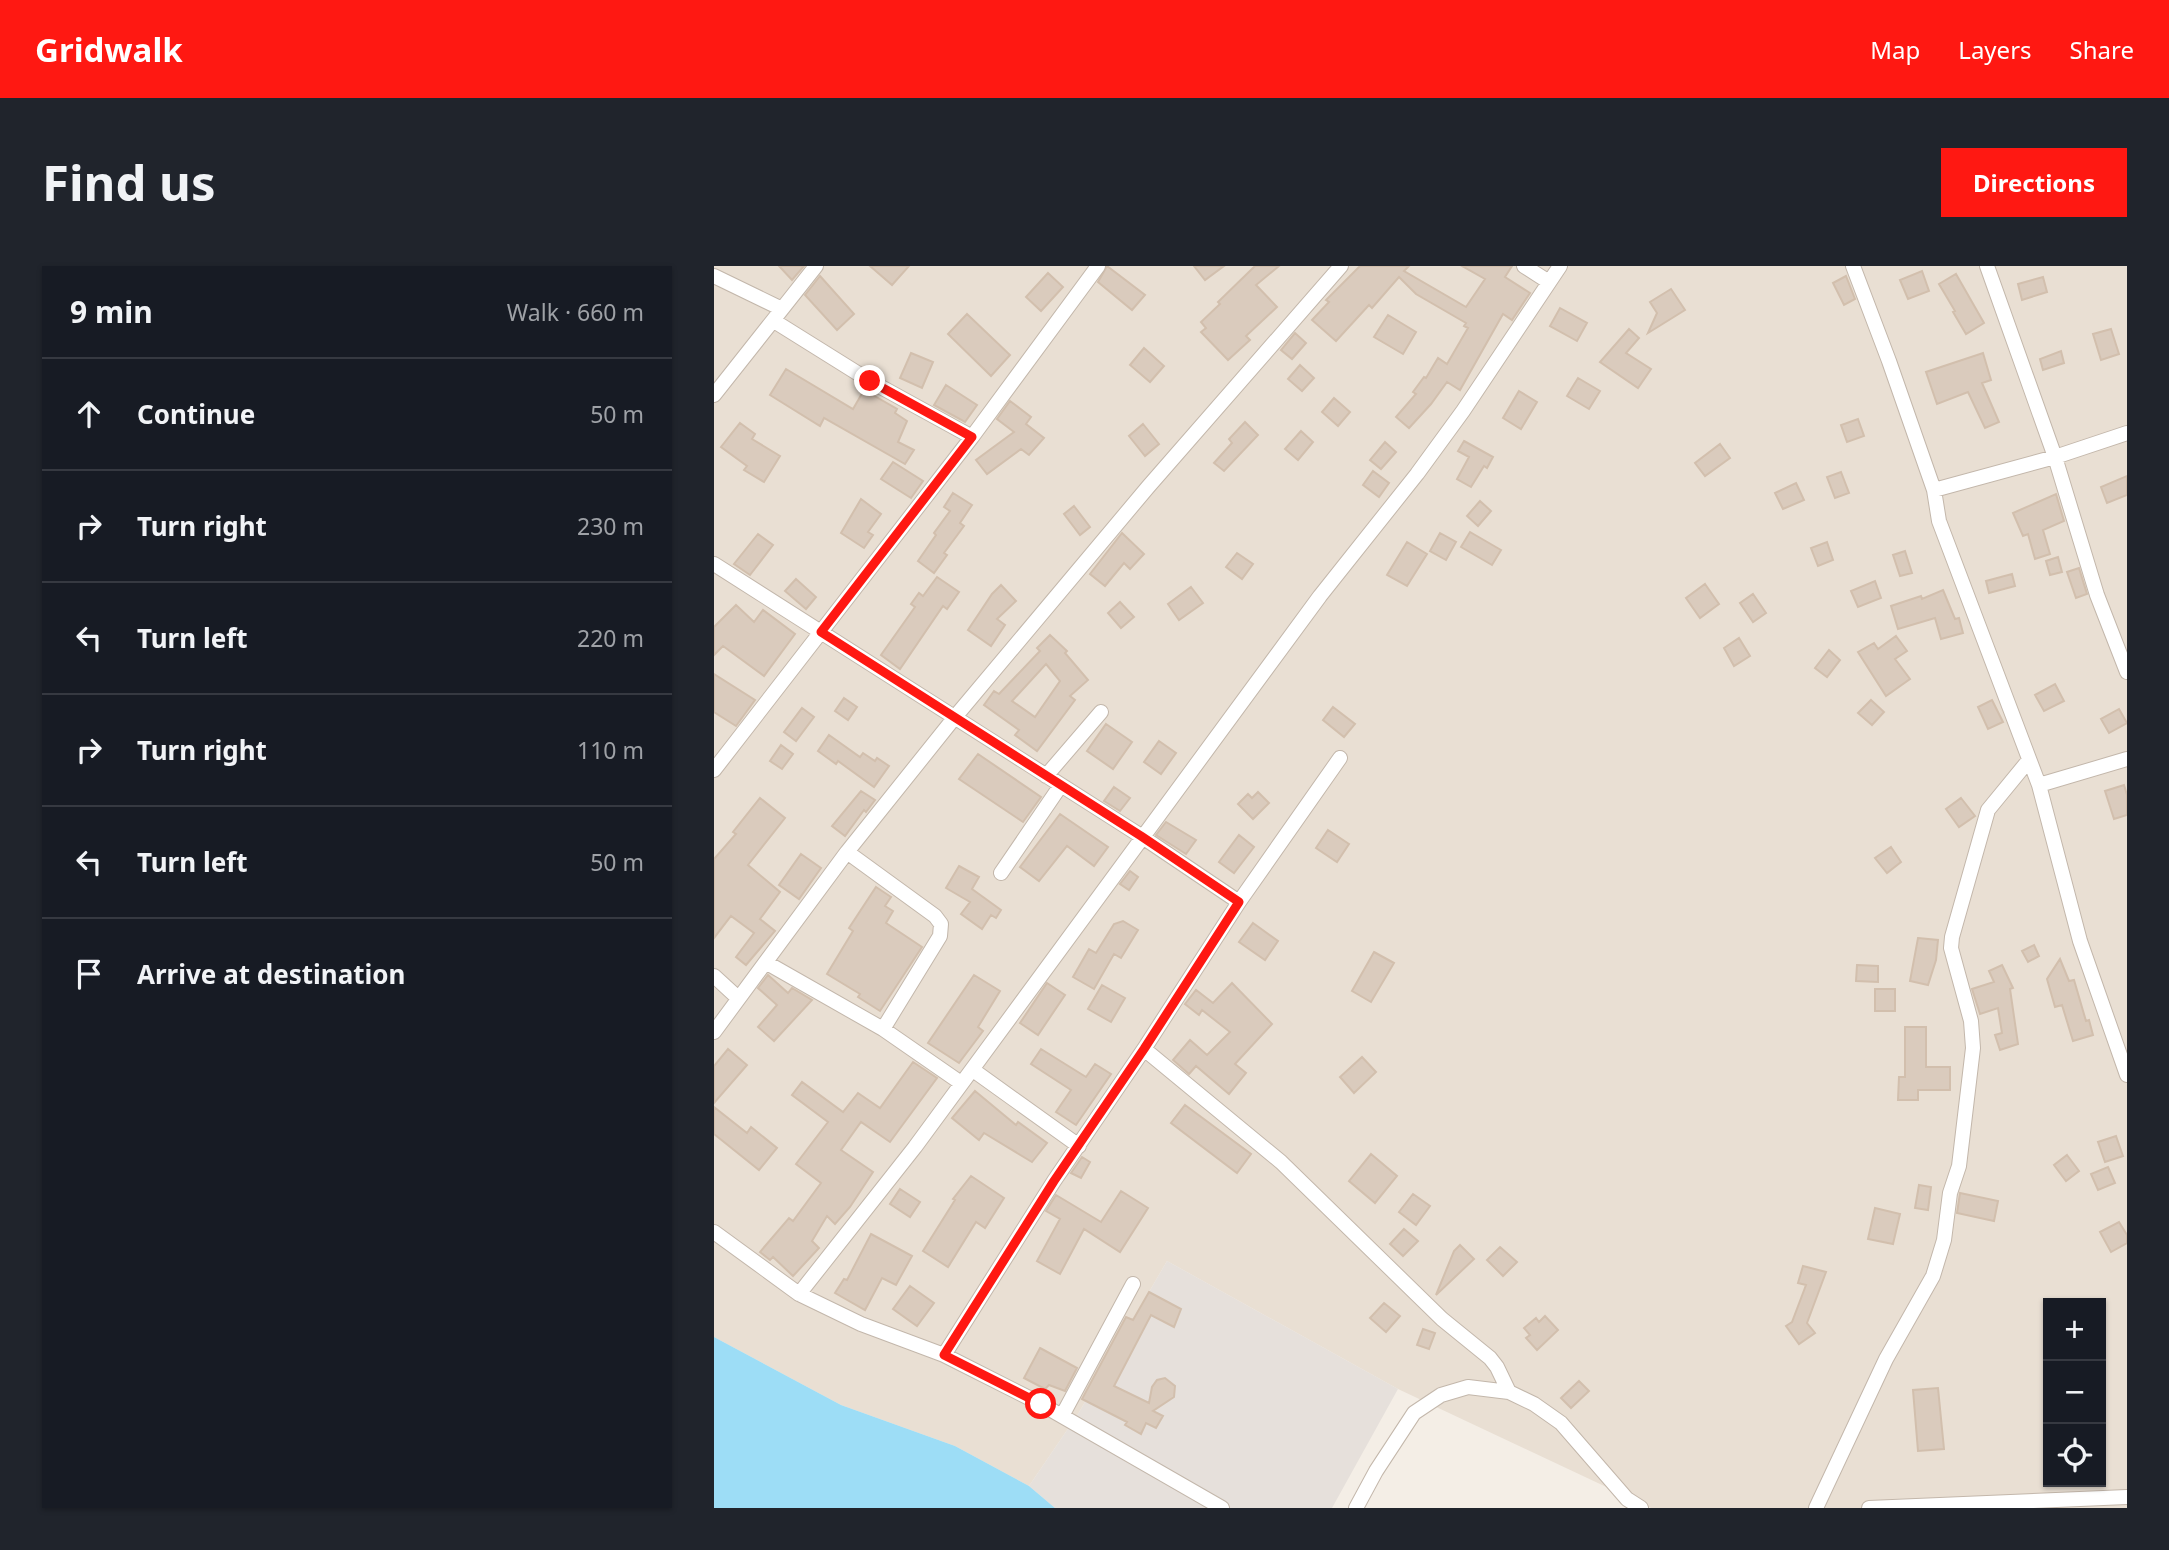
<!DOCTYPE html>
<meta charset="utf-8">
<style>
body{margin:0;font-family:"Noto Sans",sans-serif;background:#20242c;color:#f1f3f6}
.controls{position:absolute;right:21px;bottom:21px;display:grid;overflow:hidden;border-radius:0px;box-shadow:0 2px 5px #0004}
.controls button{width:63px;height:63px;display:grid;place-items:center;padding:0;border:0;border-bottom:2px solid #363941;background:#171b24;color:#f1f3f6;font:35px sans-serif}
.stop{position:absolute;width:21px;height:21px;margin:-16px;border:5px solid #ff1812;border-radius:50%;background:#fff}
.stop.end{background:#ff1812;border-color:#fff;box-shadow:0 2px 7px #0008}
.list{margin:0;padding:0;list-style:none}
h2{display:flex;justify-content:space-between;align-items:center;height:91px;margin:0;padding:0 28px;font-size:30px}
h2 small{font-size:23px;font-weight:400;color:#9ea1a6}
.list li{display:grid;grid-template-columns:46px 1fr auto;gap:21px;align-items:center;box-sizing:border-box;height:112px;padding:0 28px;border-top:2px solid #363941}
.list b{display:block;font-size:26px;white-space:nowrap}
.list em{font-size:23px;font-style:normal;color:#9ea1a6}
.icon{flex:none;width:38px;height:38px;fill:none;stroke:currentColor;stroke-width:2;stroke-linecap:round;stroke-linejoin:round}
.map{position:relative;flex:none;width:1413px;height:1242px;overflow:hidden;border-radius:0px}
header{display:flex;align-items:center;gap:42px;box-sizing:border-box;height:98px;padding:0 35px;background:#ff1812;color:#fff}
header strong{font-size:33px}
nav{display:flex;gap:38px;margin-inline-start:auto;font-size:24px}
.intro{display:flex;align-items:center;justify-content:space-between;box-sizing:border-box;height:168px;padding:0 42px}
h1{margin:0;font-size:49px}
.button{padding:18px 32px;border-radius:0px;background:#ff1812;color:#fff;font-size:24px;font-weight:700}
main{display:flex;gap:42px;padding:0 42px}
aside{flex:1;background:#171b24;border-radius:0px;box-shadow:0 2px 5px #0004}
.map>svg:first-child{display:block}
.residential{fill:#e9dfd3;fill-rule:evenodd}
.industrial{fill:#e6e0db}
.water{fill:#9dddf6}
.building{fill:#dacbbd;stroke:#d2bfad;stroke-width:2;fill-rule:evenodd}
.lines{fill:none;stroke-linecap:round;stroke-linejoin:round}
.minor-casing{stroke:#c3b7ab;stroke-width:16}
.minor{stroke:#fff;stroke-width:14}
.route{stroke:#ff1812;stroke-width:9}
</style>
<header>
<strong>Gridwalk</strong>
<nav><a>Map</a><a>Layers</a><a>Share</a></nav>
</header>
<div class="intro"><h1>Find us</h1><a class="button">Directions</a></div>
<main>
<aside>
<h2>9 min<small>Walk · 660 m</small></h2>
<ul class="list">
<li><svg class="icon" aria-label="ahead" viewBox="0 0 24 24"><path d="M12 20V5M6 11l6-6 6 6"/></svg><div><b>Continue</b></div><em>50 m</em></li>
<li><svg class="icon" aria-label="right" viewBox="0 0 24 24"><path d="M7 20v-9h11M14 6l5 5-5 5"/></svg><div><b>Turn right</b></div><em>230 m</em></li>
<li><svg class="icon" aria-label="left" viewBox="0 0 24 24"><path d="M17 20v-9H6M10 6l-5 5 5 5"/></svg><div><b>Turn left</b></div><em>220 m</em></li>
<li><svg class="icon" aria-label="right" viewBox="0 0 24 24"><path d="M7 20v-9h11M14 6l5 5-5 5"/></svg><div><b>Turn right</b></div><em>110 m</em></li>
<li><svg class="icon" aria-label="left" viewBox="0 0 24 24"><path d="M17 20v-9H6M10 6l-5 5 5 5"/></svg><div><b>Turn left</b></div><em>50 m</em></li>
<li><svg class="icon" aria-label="arrive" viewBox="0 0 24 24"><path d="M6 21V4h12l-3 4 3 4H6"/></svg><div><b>Arrive at destination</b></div></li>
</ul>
</aside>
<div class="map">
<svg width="1413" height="1242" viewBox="0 0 1413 1242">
<rect width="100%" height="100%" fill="#f4eee6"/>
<path class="residential" d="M0,0H1413V1242H937L684,1123L453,995L364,1148L315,1220L241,1180L127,1139L0,1071ZM1334,1037H1387V1216H1334Z"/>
<path class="industrial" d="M453,995L684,1123L618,1242H341L315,1220L364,1148Z"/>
<path class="water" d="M0,1071L127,1139L241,1180L315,1220L341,1242H0Z"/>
<path class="building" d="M65,0H90L78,14Z
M156,0H195L178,19Z
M393,0L431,29L418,44L384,16Z
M480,0H510L491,14Z
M541,0H565L542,19L563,41L532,70L536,74L514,94L487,66L492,62L487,56L506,38L504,36Z
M646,0H695L690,5L752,41L771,13L748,0H798L791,11L816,27L798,54L789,48L746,124L733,116L717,138L695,162L682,151L702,128L699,126L710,111L712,112L724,92L733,98L754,62L750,60L752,57L702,28L685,11L658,42L655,39L622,75L598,54L615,36L612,34Z
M1208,5L1215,25L1194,33L1186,14Z
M334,7L349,21L327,45L312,31Z
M1242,8L1270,57L1252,68L1239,46L1241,45L1225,18Z
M106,10L140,48L123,64L91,29Z
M1132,10L1141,33L1130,39L1119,17Z
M1329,11L1333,26L1308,34L1304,18Z
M957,23L971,44L934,67L943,47L936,36Z
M846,42L873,57L863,75L836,60Z
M253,48L296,89L277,110L234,68Z
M674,49L702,66L689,88L660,71Z
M915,63L925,72L912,87L937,103L924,122L886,96Z
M1397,63L1405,88L1387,94L1379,68Z
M581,67L592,77L578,93L567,84Z
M430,82L450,100L436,116L416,99Z
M1347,85L1350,97L1329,104L1326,93Z
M197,87L219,96L208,122L186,112Z
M1269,87L1277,114L1268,117L1285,156L1271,162L1254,126L1223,138L1212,106Z
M586,99L600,112L588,125L574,113Z
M72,103L139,143L150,124L183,143L181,147L193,155L184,176L200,184L191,198L110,152L106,160L56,129Z
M864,112L886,125L875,143L853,130Z
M232,119L263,139L251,156L220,139Z
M805,125L823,136L807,163L789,152Z
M620,132L636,146L624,160L608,146Z
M296,135L317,151L312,158L330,172L315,189L307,183L273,208L262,194L300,166L283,153Z
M1144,153L1150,170L1133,176L1127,159Z
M531,156L544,169L510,205L500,197L518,177L515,173Z
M26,157L41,168L38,173L66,190L50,216L30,204L33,200L7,181Z
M429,158L445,178L431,190L415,170Z
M587,165L599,176L584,194L571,183Z
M750,175L779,191L773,202L770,200L757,221L743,213L755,191L744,185Z
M671,176L682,186L667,203L656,194Z
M1006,178L1016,192L991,210L981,197Z
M179,196L209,215L197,232L167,213Z
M659,205L675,217L665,231L649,219Z
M1127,206L1135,227L1121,232L1113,211Z
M1413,210V229L1393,237L1387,221Z
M1082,217L1090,234L1069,243L1061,227Z
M239,227L258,239L246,257L250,260L230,287L233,289L220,307L204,295L222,269L220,267L236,245L230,241Z
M1342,228L1350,255L1329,264L1336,288L1321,293L1314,268L1309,270L1299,247Z
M147,233L167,248L154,266L159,269L150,282L127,267Z
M766,235L777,245L764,260L753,250Z
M360,240L376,261L366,269L350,248Z
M756,266L787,284L778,299L747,281Z
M408,267L430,288L416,303L410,297L391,320L376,308Z
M726,267L742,276L732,294L716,285Z
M44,268L59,279L36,309L20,298Z
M693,276L713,288L693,320L673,309Z
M1113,276L1119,294L1104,300L1097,282Z
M1191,285L1198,307L1186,310L1179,289Z
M523,287L539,298L528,313L512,301Z
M1344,291L1348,306L1336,309L1332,295Z
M1365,302L1373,328L1362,332L1353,306Z
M1298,308L1301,320L1275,327L1272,315Z
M223,311L245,326L233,343L229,340L186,403L167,389L201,341L197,338L205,327L209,330Z
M82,313L102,331L92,343L71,325Z
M1161,315L1167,332L1144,341L1137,325Z
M991,318L1005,338L986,352L972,332Z
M287,319L302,335L283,353L291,359L277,380L254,364L278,328Z
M477,321L489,337L465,354L454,338Z
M1229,324L1241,353L1245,352L1249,367L1227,373L1221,352L1184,363L1177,340L1207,330L1208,333Z
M1039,328L1052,347L1039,356L1026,337Z
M406,336L420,351L407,362L394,347Z
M22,339L40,356L49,344L81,368L50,410L9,380L0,389V361Z
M336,369L353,385L351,387L374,414L356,430L361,434L323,485L301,469L305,464L270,439L280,425L285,428L326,385L323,382ZM332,398L346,415L321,451L298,435Z
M1182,370L1193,385L1181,393L1196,413L1172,430L1144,386L1160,377L1164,383Z
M1025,372L1036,390L1020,400L1010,382Z
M1115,384L1126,394L1113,411L1101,402Z
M0,408L41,434L22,460L0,446Z
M1341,418L1350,435L1330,445L1321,429Z
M130,432L143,441L134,454L121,445Z
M1157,434L1170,446L1158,459L1144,447Z
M1278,434L1289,456L1274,463L1264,441Z
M619,441L641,458L630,471L609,454Z
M88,442L100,451L82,475L70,466Z
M1405,443L1413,457L1395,467L1387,453Z
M392,458L418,476L399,503L373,485Z
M115,469L146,491L149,487L161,495L163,492L175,500L160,521L124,495L122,498L104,485Z
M445,475L462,487L447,508L430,496Z
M67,479L79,488L68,503L56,495Z
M264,488L327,531L309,556L245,513Z
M1410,519L1413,529V549L1400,553L1391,525Z
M400,521L416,532L406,545L390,535Z
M147,525L161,534L152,546L150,544L131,570L118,560Z
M544,526L555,537L539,553L524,538L534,528L538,532Z
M46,532L71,552L34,599L66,626L46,653L61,665L32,699L22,691L40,667L17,650L0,672V593L22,568L19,566Z
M1247,532L1261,550L1245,561L1232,543Z
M346,548L394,581L380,600L353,580L325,615L306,601Z
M452,556L482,574L472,588L442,569Z
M614,564L635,578L623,596L602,582Z
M525,569L540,581L520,607L505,596Z
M1177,581L1187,596L1173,607L1161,592Z
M87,588L107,602L85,633L65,619Z
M245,600L265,611L258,623L287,644L282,652L277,649L268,663L247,648L256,636L232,622Z
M416,605L424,611L415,624L406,618Z
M162,621L177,631L171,640L179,645L172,657L208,681L166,745L144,731L146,728L113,708L139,665L135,662Z
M409,655L424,664L407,692L400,688L380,723L359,711L375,683L382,687L400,658Z
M539,657L564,675L551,694L525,676Z
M1204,672L1224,674L1222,694L1214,719L1196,715Z
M1320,679L1325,690L1314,696L1308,685Z
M660,686L680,697L657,736L638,725Z
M1346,693L1355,715L1360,714L1372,755L1375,754L1379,769L1359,775L1348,739L1341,741L1333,713Z
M1143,699L1164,700V716L1142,715Z
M1288,699L1299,722L1296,723L1304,778L1286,784L1281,769L1288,767L1284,742L1266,748L1258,723L1280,716L1275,705Z
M54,709L74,727L78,722L98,734L60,775L44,761L63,739L44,722Z
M260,709L286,725L264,761L269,765L245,797L214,777Z
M333,717L351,729L324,769L306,757Z
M518,717L558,758L521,798L532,807L515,828L482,800L475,808L459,794L476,774L493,789L516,766L488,744L485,749L471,738L482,724L499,737Z
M388,719L411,732L397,756L374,743Z
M1161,723H1181V745H1161Z
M1191,761H1212V801H1236V824H1204V834H1184L1185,811H1191Z
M14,783L33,799L0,837V800Z
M327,783L372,811L381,798L397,808L362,859L342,846L357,824L317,798Z
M648,791L662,806L640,827L626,811Z
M199,796L223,812L176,876L147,856L127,884L159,906L136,941L121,958L113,950L98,975L105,982L79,1010L59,991L56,994L46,986L75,952L79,955L107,917L82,898L114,856L78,829L88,816L129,846L144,827L166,842Z
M261,825L302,859L304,856L333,877L318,896L270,867L265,874L238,852Z
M471,839L537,888L523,907L457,857Z
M0,841L33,867L37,861L63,882L45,904L0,868Z
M1402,870L1409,890L1391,896L1384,876Z
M657,888L683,910L661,937L635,915Z
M1353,889L1365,905L1352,915L1340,899Z
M368,891L376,896L367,912L357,907Z
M1394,901L1401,917L1384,924L1377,908Z
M257,910L290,932L271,962L262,956L234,1001L209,985L241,934L239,933Z
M1205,919L1217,921L1214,944L1201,942Z
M186,923L206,936L196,951L176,938Z
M407,925L434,942L406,986L370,963L346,1008L323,995L346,953L332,945L342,929L387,956Z
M1246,927L1284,935L1280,955L1243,947Z
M699,928L716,940L702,959L685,946Z
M1161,942L1186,948L1179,978L1154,973Z
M1405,956L1413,969V977L1397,986L1386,966Z
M690,963L704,975L689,990L676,978Z
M157,968L198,990L182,1019L168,1012L151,1044L121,1027L130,1013L133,1014Z
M746,979L760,993L722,1029L740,985Z
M786,981L803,996L789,1010L773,994Z
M1089,1000L1112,1006L1093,1057L1101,1067L1085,1078L1072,1060L1078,1056L1092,1019L1084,1017Z
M196,1020L220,1037L203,1060L179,1043Z
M435,1026L467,1043L460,1061L437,1049L400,1120L435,1137L438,1121L443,1114L451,1112L461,1120L460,1131L439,1145L449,1150L442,1162L432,1157L427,1168L411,1159L413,1156L368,1133L412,1051L419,1054Z
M670,1037L686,1050L672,1066L656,1052Z
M831,1050L844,1064L823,1084L812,1072L816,1069L810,1062L822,1052L825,1056Z
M709,1063L721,1067L715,1083L703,1079Z
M326,1082L363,1102L351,1125L335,1119L331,1123L310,1112Z
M865,1115L875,1125L857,1142L847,1132Z
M1224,1122L1230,1183L1204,1185L1199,1124Z"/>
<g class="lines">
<defs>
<path id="minor" d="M810,0L835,16
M1139,0L1175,95L1220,224L1225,255L1325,519L1366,675L1413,809
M1273,0L1341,191L1383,329L1413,406
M0,10L68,43
M60,55L156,115L258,171
M0,129L102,0
M1220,224L1341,191L1413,167
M0,298L427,570L525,636
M0,504L258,171L384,0
M332,510L387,446
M1325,519L1413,493
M133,586L221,650L227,658L226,670L169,763
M287,607L347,519
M53,697L169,763L247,817
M0,710L24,732
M0,766L133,586L241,451L434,221L627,0
M430,783L567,896L728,1053L776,1092L783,1101L795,1126
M259,804L365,880
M0,966L85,1028L147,1058L230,1089L327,1138L508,1242
M85,1028L201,881L606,330L703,208L749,145L846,0
M230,1089L340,915L430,783L525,636L626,492
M348,1150L419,1018
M642,1242L662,1205L700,1147L727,1129L754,1121L795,1126L820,1138L847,1157L913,1233L927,1242
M1102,1242L1172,1093L1219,1010L1230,974L1236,927L1245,900L1259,782L1257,755L1237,682L1238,671L1274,544L1315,494
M1155,1242L1413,1231"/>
</defs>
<use href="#minor" class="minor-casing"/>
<use href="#minor" class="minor"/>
</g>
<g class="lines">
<path class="route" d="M156,115L258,171L107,366L427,570L525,636L430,783L340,915L230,1089L327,1138"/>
</g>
</svg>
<div class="controls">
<button>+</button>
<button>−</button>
<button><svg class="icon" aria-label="locate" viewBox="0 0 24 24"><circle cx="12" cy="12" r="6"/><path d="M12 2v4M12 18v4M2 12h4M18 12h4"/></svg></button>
</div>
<div class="stop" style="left:327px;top:1138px"></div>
<div class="stop end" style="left:156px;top:115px"></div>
</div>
</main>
